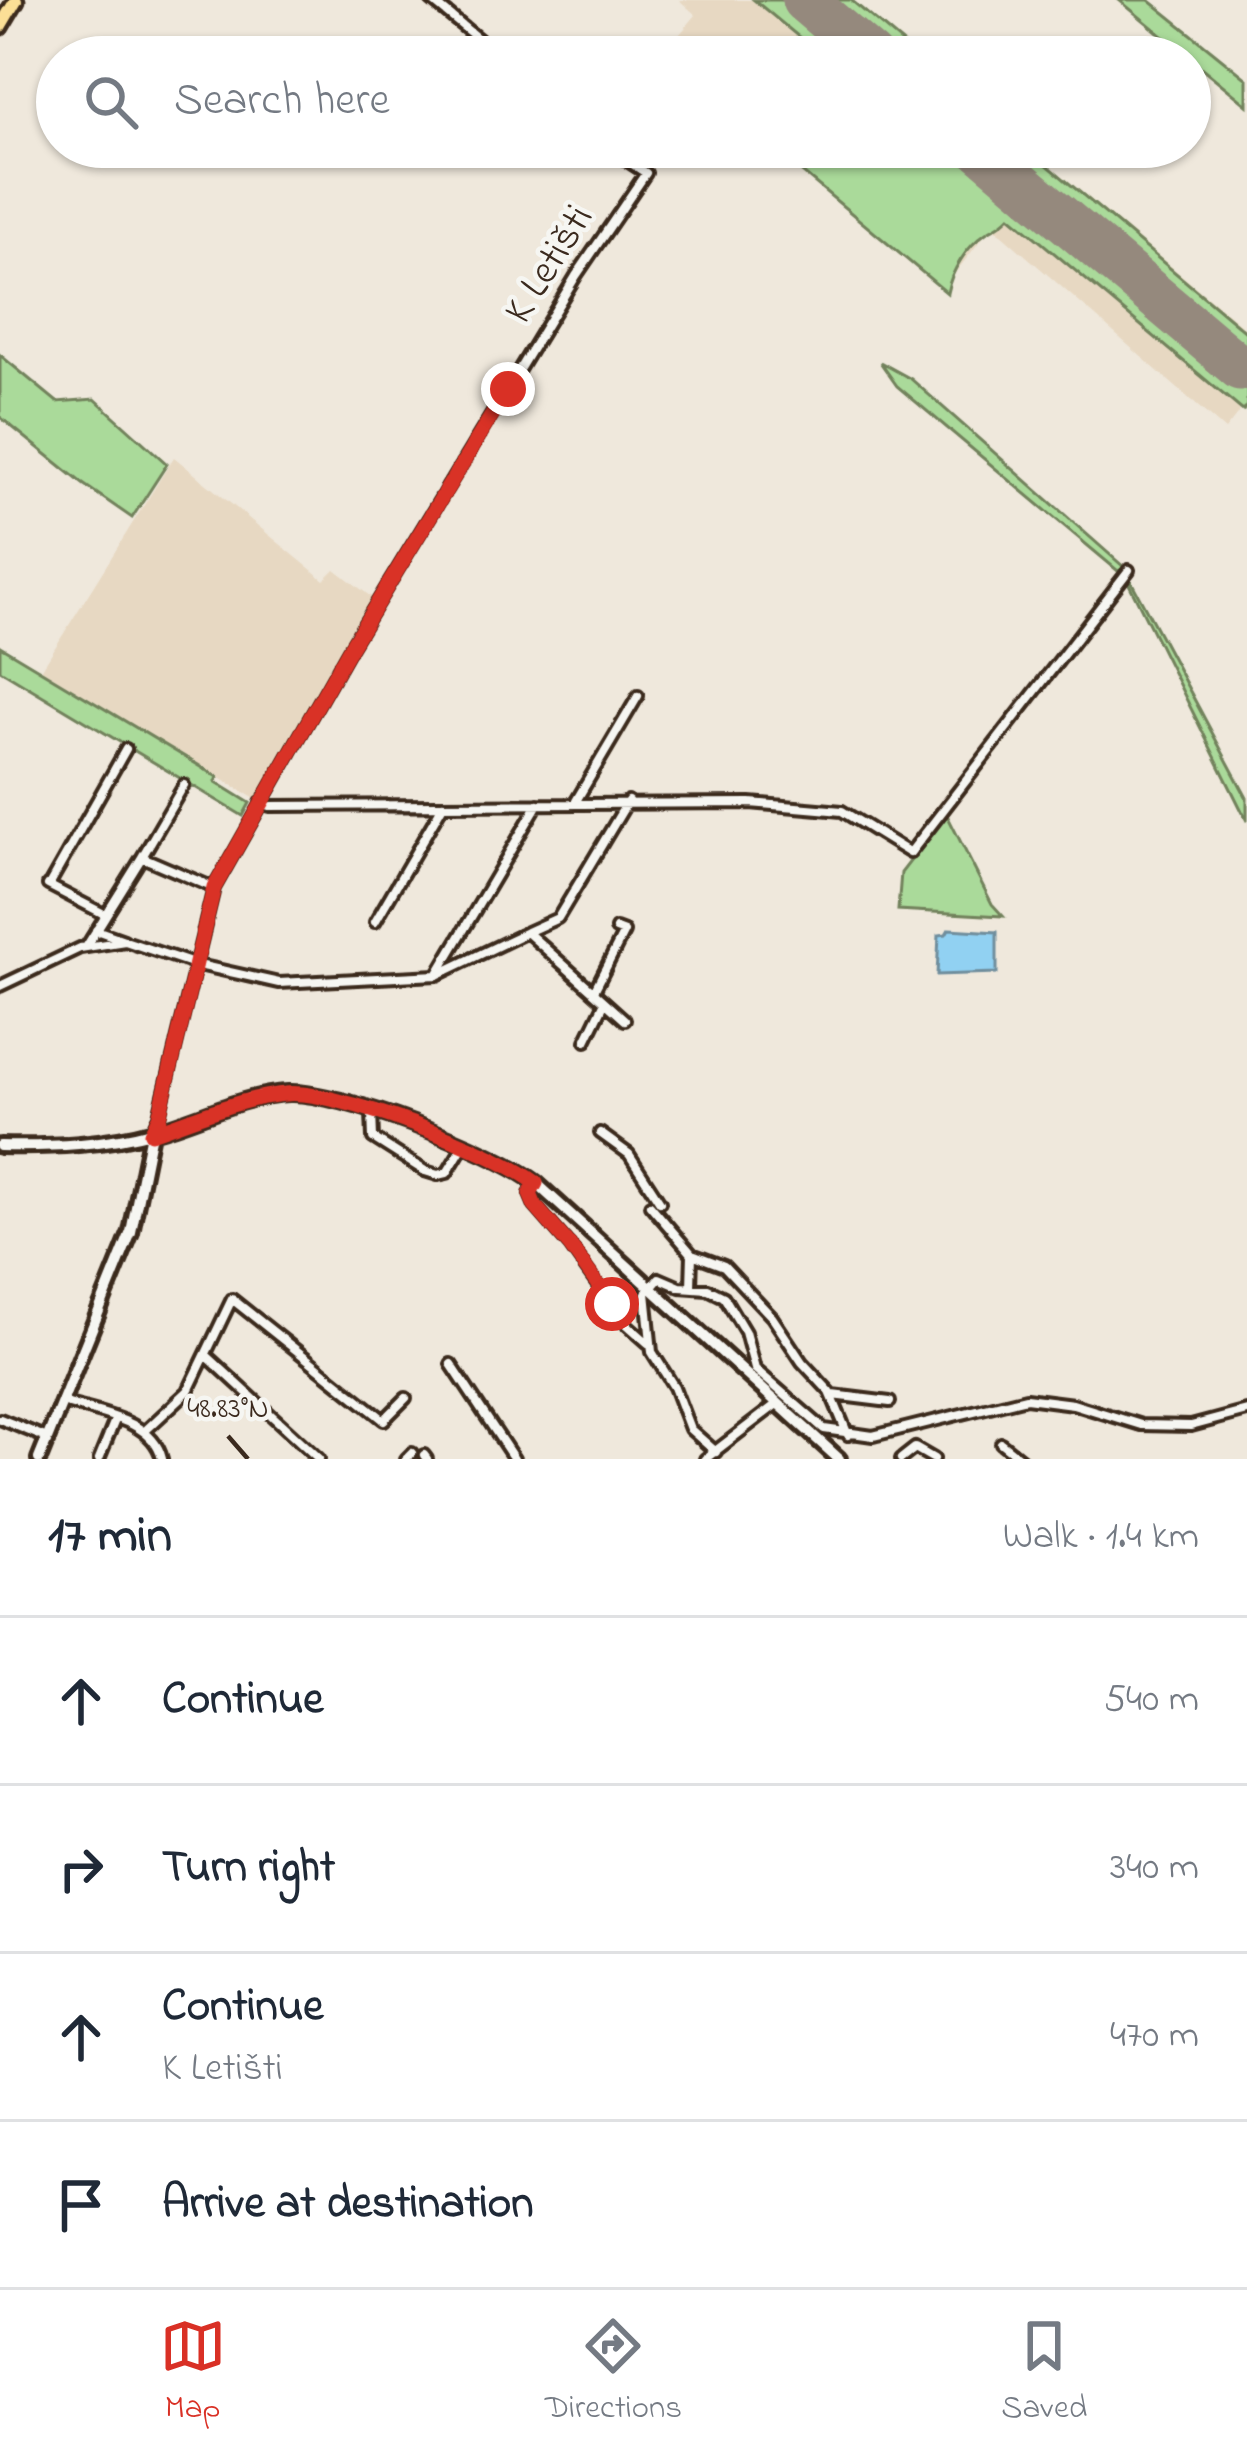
<!DOCTYPE html>
<meta charset="utf-8">
<style>
body{margin:0;font-family:"Indie Flower",sans-serif;background:#f6f6f7;color:#1f2937}
.stop{position:absolute;width:36px;height:36px;margin:-27px;border:9px solid #d93025;border-radius:50%;background:#fff}
.stop.end{background:#d93025;border-color:#fff;box-shadow:0 3px 12px #0008}
.list{margin:0;padding:0;list-style:none}
h2{display:flex;justify-content:space-between;align-items:center;height:156px;margin:0;padding:0 48px;font-size:51px}
h2 small{font-size:39px;font-weight:400;color:#747a83}
.list li{display:grid;grid-template-columns:78px 1fr auto;gap:36px;align-items:center;box-sizing:border-box;height:168px;padding:0 48px;border-top:3px solid #e0e1e3}
.list b{display:block;font-size:45px;white-space:nowrap}
.list p{margin:0;font-size:39px;white-space:nowrap;color:#747a83}
.list em{font-size:39px;font-style:normal;color:#747a83}
.icon{flex:none;width:66px;height:66px;fill:none;stroke:currentColor;stroke-width:2;stroke-linecap:round;stroke-linejoin:round}
.map{position:relative;flex:none;width:1247px;height:1459px;overflow:hidden}
.search{position:absolute;background:#fff;box-shadow:0 3px 9px #0004;left:36px;right:36px;top:36px;height:132px;display:flex;align-items:center;gap:30px;box-sizing:border-box;padding:0 42px;border-radius:66px;color:#747a83;font-size:45px}
.sheet{height:828px;background:#fff}
nav{display:flex;justify-content:space-around;align-items:center;box-sizing:border-box;height:168px;border-top:3px solid #e0e1e3;background:#fff;font-size:33px;color:#747a83}
nav a{display:grid;justify-items:center;gap:6px}
nav .on{color:#d93025}
.map>svg:first-child{display:block}
.built{fill:#e7d8c2}
.green{fill:#aada9a;stroke:#72825c;stroke-width:3}
.water{fill:#91d1f2;stroke:#6f8e9d;stroke-width:3}
.lines{fill:none;stroke-linecap:round;stroke-linejoin:round}
.runway{stroke:#95897d;stroke-width:45}
.street-casing{stroke:#3b2a1e;stroke-width:16}
.secondary-casing{stroke:#3b2a1e;stroke-width:20}
.primary-casing{stroke:#3b2a1e;stroke-width:21}
.street{stroke:#f6f6f2;stroke-width:8}
.secondary{stroke:#f6f6f2;stroke-width:10}
.primary{stroke:#fbdf96;stroke-width:12}
.route{stroke:#d93025;stroke-width:15}
.ticks{fill:none;stroke:#3b2a1e;stroke-width:4.5}
.labels{text-anchor:middle;dominant-baseline:central;stroke-width:9;stroke-linejoin:round;paint-order:stroke}
.street-label{font-size:42px;fill:#3b2a1e;stroke:#f6f6f2}
.ticks-label{font-size:30px;text-anchor:middle;fill:#3b2a1e;stroke:#f6f6f2;stroke-width:9;stroke-linejoin:round;paint-order:stroke}
</style>
<div class="map">
<svg width="1247" height="1459" viewBox="0 0 1247 1459">
<rect width="100%" height="100%" fill="#efe8dc"/>
<filter id="ink" filterUnits="userSpaceOnUse"><feTurbulence type="fractalNoise" baseFrequency=".00833" numOctaves="2"/><feDisplacementMap in="SourceGraphic" scale="24" xChannelSelector="R" yChannelSelector="G"/><feConvolveMatrix kernelMatrix="1 2 1 2 8 2 1 2 1" color-interpolation-filters="sRGB"/></filter>
<g filter="url(#ink)">
<path class="built" d="M679,0H853L921,57H695L674,41L696,15Z
M773,147H1028L1247,330V402L1225,430L992,226L944,287Z
M174,457L324,580L335,569L375,600L257,800L41,670Z"/>
<path class="green" d="M754,0H851L919,57H823Z
M1119,0H1149L1247,79V105Z
M772,147L786,153L792,147H1026L1247,333V405L1243,411L1010,216C1001,226 997,226 986,233C967,246 951,271 947,293Z
M0,355L57,402L95,399L167,464L132,518L83,484L0,417Z
M880,362L911,379L1125,568L1118,571L897,386Z
M1131,581L1247,798V821L1128,582Z
M0,646L218,777L216,782L250,803L243,816L0,670Z
M963,793L947,815L992,904L1003,916L898,910L901,873Z"/>
<path class="water" d="M949,929L997,932V973L937,975L939,935L946,934Z"/>
<g class="lines">
<path class="runway" d="M804,0L871,57
M978,147L1240,368"/>
<defs>
<path id="street" d="M431,0L500,57
M576,801L638,696
M261,803L270,806L750,803L842,811L910,853L1129,570
M142,857L184,785
M48,885L106,915
M49,885L126,749
M375,922L443,805
M96,930L124,940
M527,932L558,918L628,801
M86,947L142,857L214,888
M437,975L538,804
M0,986L80,948L125,941L194,964L279,983L437,975L527,932L625,1020
M594,991L624,932L616,929
M586,1041L605,1002
M372,1113L373,1138L425,1171L438,1175L447,1173L464,1145
M151,1133L159,1116L214,888L348,651L576,276L646,173L606,147
M600,1133L629,1154L660,1202
M536,1183L530,1194L535,1206L570,1246L623,1321L648,1343
M650,1205L692,1254
M691,1287L692,1254L724,1266L772,1317L802,1362L830,1392L848,1435
M207,1356L319,1459
M451,1364L514,1459
M833,1395L890,1402
M62,1402C96,1413 153,1419 162,1459
M0,1419L47,1438
M146,1430L188,1391L232,1299L384,1420L406,1398
M1001,1443L1021,1459
M716,1452L690,1429L674,1387L652,1352L646,1293L659,1278L680,1287L708,1289L724,1297L745,1332L755,1369L824,1429L873,1436L1026,1398L1073,1404L1141,1425L1191,1426L1247,1411
M424,1455L427,1459
M99,1459L115,1420
M406,1459L412,1453
M705,1459L778,1403
M901,1459L915,1448L934,1459"/>
<path id="secondary" d="M0,1146C52,1147 105,1145 155,1131C197,1120 243,1095 288,1093C338,1090 495,1151 536,1183L839,1459
M39,1459L131,1232L151,1133"/>
<path id="primary" d="M0,27L16,0"/>
</defs>
<use href="#street" class="street-casing"/>
<use href="#secondary" class="secondary-casing"/>
<use href="#primary" class="primary-casing"/>
<use href="#street" class="street"/>
<use href="#secondary" class="secondary"/>
<use href="#primary" class="primary"/>
</g>
</g>
<g class="lines" filter="url(#ink)">
<path class="route" d="M508,389L348,651L214,888L159,1117L151,1133C193,1119 240,1098 285,1094C334,1088 496,1152 536,1183L530,1194L535,1206L570,1246L612,1304"/>
</g>
<path class="ticks" d="M228,1436L248,1459"/>
<g class="labels">
<g class="street-label">
<text transform="translate(550 265) rotate(-58)">K Letišti</text>
</g>
</g>
<g class="ticks-label">
<text x="228" y="1417">48.83°N</text>
</g>
</svg>
<div class="stop" style="left:612px;top:1304px"></div>
<div class="stop end" style="left:508px;top:389px"></div>
<div class="search"><svg class="icon" aria-label="search" viewBox="0 0 24 24"><circle cx="10" cy="10" r="6"/><path d="M15 15l6 6"/></svg>Search here</div>
</div>
<section class="sheet">
<h2>17 min<small>Walk · 1.4 km</small></h2>
<ul class="list">
<li><svg class="icon" aria-label="ahead" viewBox="0 0 24 24"><path d="M12 20V5M6 11l6-6 6 6"/></svg><div><b>Continue</b></div><em>540 m</em></li>
<li><svg class="icon" aria-label="right" viewBox="0 0 24 24"><path d="M7 20v-9h11M14 6l5 5-5 5"/></svg><div><b>Turn right</b></div><em>340 m</em></li>
<li><svg class="icon" aria-label="ahead" viewBox="0 0 24 24"><path d="M12 20V5M6 11l6-6 6 6"/></svg><div><b>Continue</b><p>K Letišti</p></div><em>470 m</em></li>
<li><svg class="icon" aria-label="arrive" viewBox="0 0 24 24"><path d="M6 21V4h12l-3 4 3 4H6"/></svg><div><b>Arrive at destination</b></div></li>
</ul>
</section>
<nav>
<a class="on"><svg class="icon" aria-label="map" viewBox="0 0 24 24"><path d="M3 6l6-2 6 2 6-2v14l-6 2-6-2-6 2zM9 4v14M15 6v14"/></svg>Map</a>
<a><svg class="icon" aria-label="directions" viewBox="0 0 24 24"><path d="M12 3l9 9-9 9-9-9zM9 14v-3h6M13 9l2 2-2 2"/></svg>Directions</a>
<a><svg class="icon" aria-label="saved" viewBox="0 0 24 24"><path d="M7 4h10v16l-5-4-5 4z"/></svg>Saved</a>
</nav>
